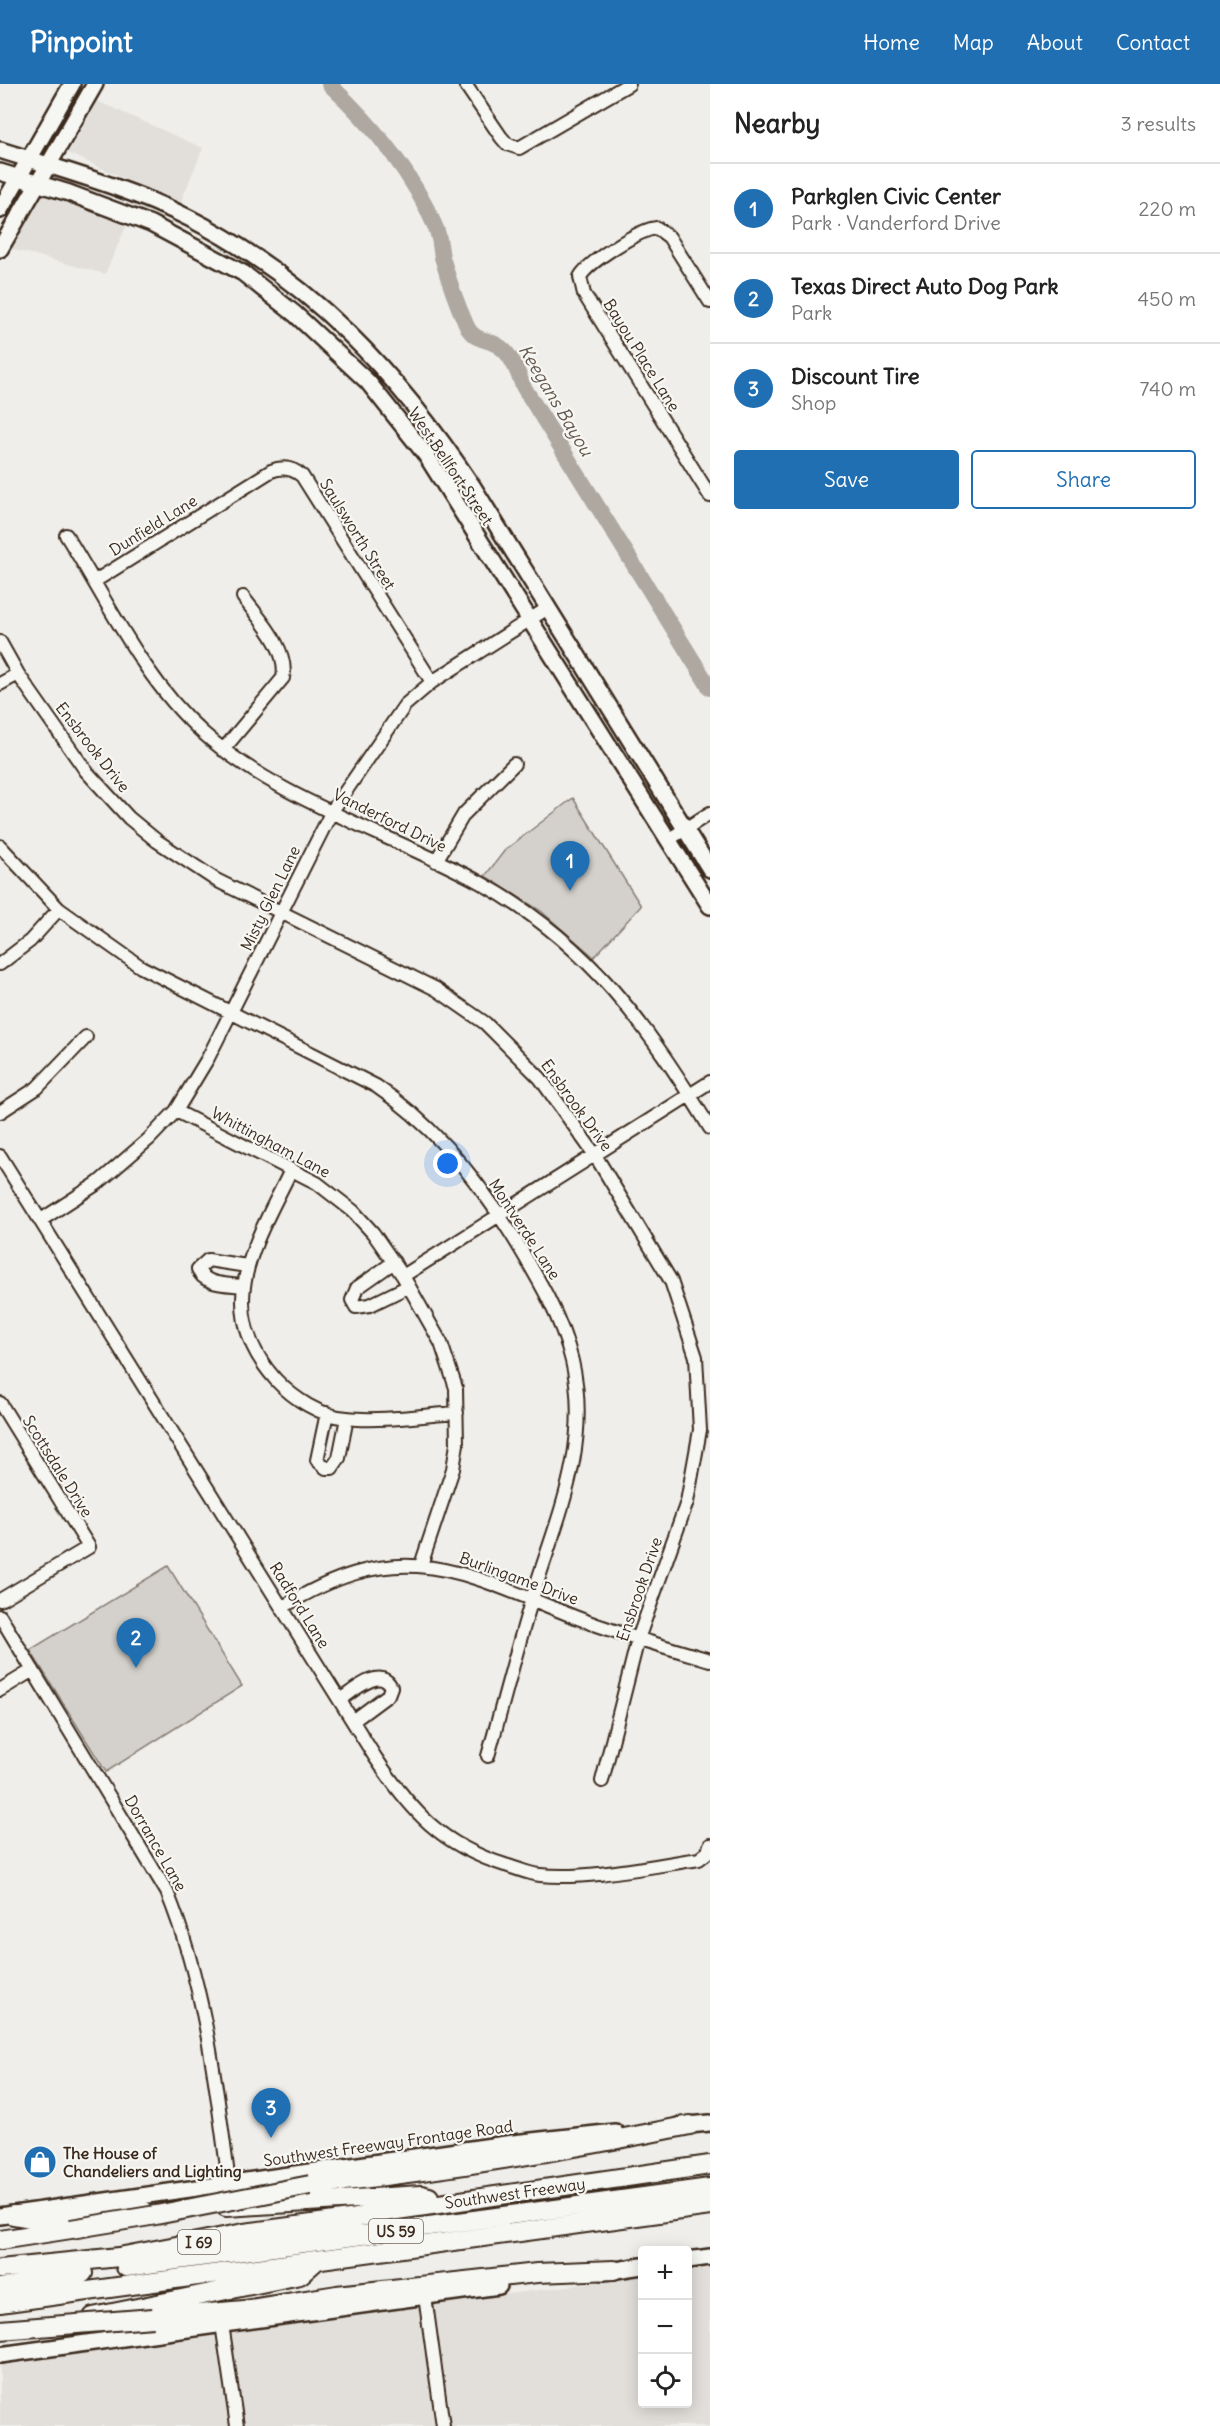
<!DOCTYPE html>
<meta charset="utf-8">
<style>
body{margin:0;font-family:Delius,sans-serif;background:#f6f6f6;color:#222}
.controls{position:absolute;right:18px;bottom:18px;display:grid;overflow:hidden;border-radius:6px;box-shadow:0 3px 15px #0003}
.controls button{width:54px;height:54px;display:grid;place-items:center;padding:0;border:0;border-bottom:2px solid #e0e0e0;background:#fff;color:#222;font:30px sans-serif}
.you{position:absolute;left:448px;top:1080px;width:21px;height:21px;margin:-15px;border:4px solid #fff;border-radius:50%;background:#1a73e8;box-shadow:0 0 0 9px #1a73e833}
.badge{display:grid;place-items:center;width:39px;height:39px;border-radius:50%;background:#1f6fb2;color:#fff;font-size:20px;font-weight:700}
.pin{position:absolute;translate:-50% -50px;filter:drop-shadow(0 2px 3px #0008)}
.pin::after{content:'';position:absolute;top:32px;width:21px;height:18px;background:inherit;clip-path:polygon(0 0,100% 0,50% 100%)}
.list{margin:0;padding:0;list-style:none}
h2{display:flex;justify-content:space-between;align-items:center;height:78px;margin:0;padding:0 24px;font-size:26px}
h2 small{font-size:20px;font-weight:400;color:#767676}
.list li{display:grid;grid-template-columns:39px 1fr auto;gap:18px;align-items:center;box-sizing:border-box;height:90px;padding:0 24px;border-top:2px solid #e0e0e0}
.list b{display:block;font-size:22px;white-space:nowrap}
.list p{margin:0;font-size:20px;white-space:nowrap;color:#767676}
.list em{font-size:20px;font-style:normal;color:#767676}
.actions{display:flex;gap:12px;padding:18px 24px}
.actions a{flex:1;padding:14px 0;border:2px solid #1f6fb2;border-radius:6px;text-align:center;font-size:21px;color:#1f6fb2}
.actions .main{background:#1f6fb2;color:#fff}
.icon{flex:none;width:33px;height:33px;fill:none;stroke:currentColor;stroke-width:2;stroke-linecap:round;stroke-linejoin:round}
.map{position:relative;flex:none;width:710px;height:2342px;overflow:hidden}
header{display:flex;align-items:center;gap:36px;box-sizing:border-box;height:84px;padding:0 30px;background:#1f6fb2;color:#fff}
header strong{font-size:28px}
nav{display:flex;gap:33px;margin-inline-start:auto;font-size:21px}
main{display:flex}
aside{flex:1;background:#fff}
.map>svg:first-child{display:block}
.built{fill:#e2dfdb}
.green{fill:#d4d1cc;stroke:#887e75;stroke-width:1.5}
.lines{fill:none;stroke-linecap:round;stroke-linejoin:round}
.river{stroke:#afa8a1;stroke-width:16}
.minor-casing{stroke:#3b2a1e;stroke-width:16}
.major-casing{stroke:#3b2a1e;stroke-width:20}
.highway-casing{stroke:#3b2a1e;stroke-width:22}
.minor{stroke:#f6f6f2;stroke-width:12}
.major{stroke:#f6f6f2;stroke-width:15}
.highway{stroke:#f6f6f2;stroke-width:18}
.highway-bridge-casing{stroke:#3b2a1e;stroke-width:22;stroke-linecap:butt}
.highway-bridge{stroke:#f6f6f2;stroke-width:18}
.labels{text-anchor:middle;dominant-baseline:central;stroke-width:4.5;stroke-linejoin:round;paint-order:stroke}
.shield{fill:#f6f6f2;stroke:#73675e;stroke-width:1.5}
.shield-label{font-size:15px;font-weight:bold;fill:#3b2a1e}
.street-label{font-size:16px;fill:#3b2a1e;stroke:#f6f6f2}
.poi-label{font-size:16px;font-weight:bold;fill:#3b2a1e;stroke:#f6f6f2;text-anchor:start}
.water-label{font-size:18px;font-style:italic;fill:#64564c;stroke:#f6f6f2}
</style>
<header>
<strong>Pinpoint</strong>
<nav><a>Home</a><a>Map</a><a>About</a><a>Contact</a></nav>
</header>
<main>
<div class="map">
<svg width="710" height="2342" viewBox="0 0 710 2342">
<rect width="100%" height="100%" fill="#efeeea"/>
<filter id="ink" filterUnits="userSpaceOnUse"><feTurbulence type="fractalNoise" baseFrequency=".0167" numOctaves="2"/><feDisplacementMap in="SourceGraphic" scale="12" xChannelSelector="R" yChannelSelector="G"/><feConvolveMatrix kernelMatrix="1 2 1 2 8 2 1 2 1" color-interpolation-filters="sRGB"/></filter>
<g filter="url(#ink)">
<path class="built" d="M97,17L203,64L180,120L68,69Z
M43,106L129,136L105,190L8,164Z
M710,2183V2342H0V2278L642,2192V2320H688V2186Z"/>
<path class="green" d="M573,714L641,822L594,873L541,827L485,792L505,766Z
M168,1482L242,1602L106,1688L30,1566Z"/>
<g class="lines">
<path class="river" d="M329,0C372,40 412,89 435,142C440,152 440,163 442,173C448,194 456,218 465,238C473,259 486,253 500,263C512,271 518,289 523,302L710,604"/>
<defs>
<path id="minor" d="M465,0L501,53L507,60L519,64L629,0
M710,218L669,153L657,144C640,145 588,178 580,193L584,210L710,412
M66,451C107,516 143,595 202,648C277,716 392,750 481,799C589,859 647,941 710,1044
M95,497L271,387C283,382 293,384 302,392L432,598
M0,558L18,590L86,687L129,734L157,757L216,796L436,905L485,939L540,994L595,1071L671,1197L696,1273L700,1346L687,1418L638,1555L602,1697
M0,600L18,590
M223,666L283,594C289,565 259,535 243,513
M668,756L710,729
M0,762L59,825L141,883L376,1002C433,1040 476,1093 512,1151C536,1191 561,1231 572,1277C592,1362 556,1436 532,1515C516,1567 503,1620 488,1672
M436,777L464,730L514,680
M0,880L30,857L59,825
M176,1027L317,1099L353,1127L373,1149L403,1192L441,1259L456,1304L457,1360L453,1385L421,1481
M0,1028L37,1004L86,953
M0,1072L375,1673C411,1727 441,1761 505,1781C516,1784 529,1790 540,1791C588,1796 651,1782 699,1775L708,1768L710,1761
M291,1086C256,1158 211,1224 276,1296C294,1315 320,1332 347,1334C378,1338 425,1331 457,1329
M41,1136L98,1099L149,1055L176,1027L208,974L332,727L405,621L432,598L548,524
M394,1178L357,1204L352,1216L356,1223L370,1221L409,1202
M403,1192L710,998
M242,1202C227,1200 203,1201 198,1185L208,1176L247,1182
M0,1319L89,1463L0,1516
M327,1329L317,1376L326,1384H332L339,1374L347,1334
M283,1523C401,1450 460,1487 575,1533C619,1550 665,1563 710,1576
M0,1532L167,1808C205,1901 216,2000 229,2099
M0,1606L33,1586
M340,1616C352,1608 381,1581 391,1603L388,1611L353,1637
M425,2212L443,2342
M222,2240L237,2342"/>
<path id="major" d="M0,66C63,86 129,104 189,134C311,196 398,290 473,403L710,785
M0,88L69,109L151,140L243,189L295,230L368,298L426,371L710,822
M0,126L72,0
M0,165L95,0
M678,2042L710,2039
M0,2132L513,2059L615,2048
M688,2176L710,2173
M603,2188L642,2182
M0,2271L499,2202"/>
<path id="highway" d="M310,2101C438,2087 564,2067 690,2041
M226,2123L421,2111L429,2113
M13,2131L30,2134L144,2127
M0,2156L71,2145
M126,2183L710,2104
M0,2185L119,2173L244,2149L350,2135L397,2126L710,2081
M0,2204L77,2193L83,2189
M0,2219L710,2122
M93,2233L300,2191L317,2176
M153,2234L244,2226L337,2211L537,2189L614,2186"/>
</defs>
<use href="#minor" class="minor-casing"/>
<use href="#major" class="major-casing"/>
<use href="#highway" class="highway-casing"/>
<use href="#minor" class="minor"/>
<use href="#major" class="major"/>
<use href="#highway" class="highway"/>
<defs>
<path id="highway-bridge" d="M71,2145L156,2131L310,2101
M0,2246L153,2234"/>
</defs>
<use href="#highway-bridge" class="highway-bridge-casing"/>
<use href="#highway-bridge" class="highway-bridge"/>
</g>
</g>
<defs>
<symbol id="shop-disc" viewBox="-11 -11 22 22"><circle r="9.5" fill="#1f6fb2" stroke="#f6f6f2"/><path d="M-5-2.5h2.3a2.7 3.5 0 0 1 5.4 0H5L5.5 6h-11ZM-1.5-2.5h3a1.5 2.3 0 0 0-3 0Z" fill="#fff"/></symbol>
</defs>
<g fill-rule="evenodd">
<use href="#shop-disc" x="21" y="2059" width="38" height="38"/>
</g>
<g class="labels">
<g class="shield">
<rect x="369" y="2135" width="54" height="24" rx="4.5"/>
<rect x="178" y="2146" width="42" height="24" rx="4.5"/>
</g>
<g class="shield-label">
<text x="396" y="2147">US 59</text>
<text x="199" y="2158">I 69</text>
</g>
<g class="street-label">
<text transform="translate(642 271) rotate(58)">Bayou Place Lane</text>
<text transform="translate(451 382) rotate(56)">West Bellfort Street</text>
<text transform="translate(153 441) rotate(-32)">Dunfield Lane</text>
<text transform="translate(358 450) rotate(58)">Saulsworth Street</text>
<text transform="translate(93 663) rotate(52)">Ensbrook Drive</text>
<text transform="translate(390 736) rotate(26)">Vanderford Drive</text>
<text transform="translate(270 814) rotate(-64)">Misty Glen Lane</text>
<text transform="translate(577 1021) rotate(54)">Ensbrook Drive</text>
<text transform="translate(271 1058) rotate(28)">Whittingham Lane</text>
<text transform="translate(525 1145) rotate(57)">Montverde Lane</text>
<text transform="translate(58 1382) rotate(58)">Scottsdale Drive</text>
<text transform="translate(519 1494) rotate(20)">Burlingame Drive</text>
<text transform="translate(639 1505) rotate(-71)">Ensbrook Drive</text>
<text transform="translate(300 1521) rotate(58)">Radford Lane</text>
<text transform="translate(156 1759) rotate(60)">Dorrance Lane</text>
<text transform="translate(388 2059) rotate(-8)">Southwest Freeway Frontage Road</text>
<text transform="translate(515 2109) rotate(-8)">Southwest Freeway</text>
</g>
<g class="poi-label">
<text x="63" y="2069">The House of<tspan x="63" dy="18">Chandeliers and Lighting</tspan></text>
</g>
<g class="water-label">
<text transform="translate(556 316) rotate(59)">Keegans Bayou</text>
</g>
</g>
</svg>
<div class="controls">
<button>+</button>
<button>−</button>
<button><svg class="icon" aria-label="locate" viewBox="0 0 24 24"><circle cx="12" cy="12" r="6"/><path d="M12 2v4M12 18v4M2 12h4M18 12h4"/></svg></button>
</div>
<div class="you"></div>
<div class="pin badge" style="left:570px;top:807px">1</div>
<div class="pin badge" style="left:136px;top:1584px">2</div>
<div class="pin badge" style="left:271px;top:2054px">3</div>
</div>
<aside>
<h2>Nearby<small>3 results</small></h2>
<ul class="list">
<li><span class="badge">1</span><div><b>Parkglen Civic Center</b><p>Park · Vanderford Drive</p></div><em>220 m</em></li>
<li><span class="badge">2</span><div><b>Texas Direct Auto Dog Park</b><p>Park</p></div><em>450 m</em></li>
<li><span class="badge">3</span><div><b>Discount Tire</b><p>Shop</p></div><em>740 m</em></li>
</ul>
<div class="actions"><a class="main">Save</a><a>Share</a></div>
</aside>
</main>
